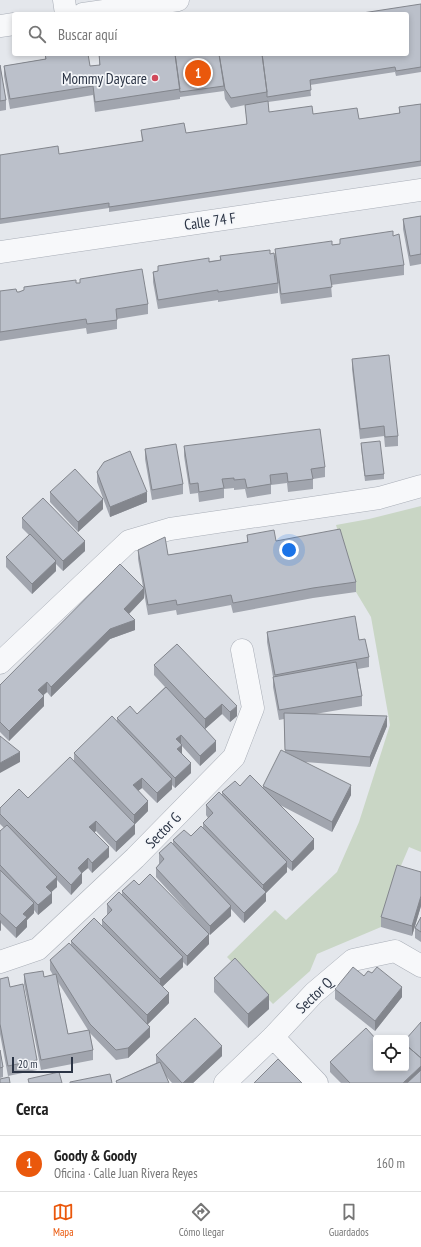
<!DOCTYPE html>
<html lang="es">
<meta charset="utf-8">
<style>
body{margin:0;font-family:"PT Sans Narrow",sans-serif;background:#f6f6f6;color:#222}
.controls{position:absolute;right:12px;bottom:12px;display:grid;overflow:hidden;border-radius:4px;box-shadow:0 2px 6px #0003}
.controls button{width:36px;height:36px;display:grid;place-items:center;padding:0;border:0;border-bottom:1px solid #e0e0e0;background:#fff;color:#222;font:20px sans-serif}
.scale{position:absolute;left:12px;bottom:10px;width:61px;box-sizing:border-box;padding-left:4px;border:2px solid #2b3445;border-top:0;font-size:11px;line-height:14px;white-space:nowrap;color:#2b3445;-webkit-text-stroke:3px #f4f6f9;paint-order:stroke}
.you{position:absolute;left:289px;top:550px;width:14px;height:14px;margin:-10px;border:3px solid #fff;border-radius:50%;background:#1a73e8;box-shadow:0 0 0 6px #1a73e833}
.badge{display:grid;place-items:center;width:26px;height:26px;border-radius:50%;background:#ea580c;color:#fff;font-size:13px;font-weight:700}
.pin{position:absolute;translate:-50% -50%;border:2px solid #fff;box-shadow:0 1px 4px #0006}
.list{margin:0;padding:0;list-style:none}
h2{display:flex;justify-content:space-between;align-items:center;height:52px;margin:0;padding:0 16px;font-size:17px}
h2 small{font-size:13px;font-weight:400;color:#767676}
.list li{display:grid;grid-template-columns:26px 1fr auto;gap:12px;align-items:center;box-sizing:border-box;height:56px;padding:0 16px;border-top:1px solid #e0e0e0}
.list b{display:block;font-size:15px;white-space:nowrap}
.list p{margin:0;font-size:13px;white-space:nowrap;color:#767676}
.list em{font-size:13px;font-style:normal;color:#767676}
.icon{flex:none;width:22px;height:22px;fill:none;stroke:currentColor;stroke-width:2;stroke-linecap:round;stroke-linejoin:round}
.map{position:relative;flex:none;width:421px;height:1083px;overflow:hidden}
.search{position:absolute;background:#fff;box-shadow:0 2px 6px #0003;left:12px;right:12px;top:12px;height:44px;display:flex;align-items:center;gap:10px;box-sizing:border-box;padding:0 14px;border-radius:4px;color:#767676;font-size:15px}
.sheet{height:108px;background:#fff}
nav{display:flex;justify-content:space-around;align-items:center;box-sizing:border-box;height:56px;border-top:1px solid #e0e0e0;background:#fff;font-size:11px;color:#767676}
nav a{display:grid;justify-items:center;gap:2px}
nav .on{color:#ea580c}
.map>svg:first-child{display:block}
.green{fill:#c9d6c5}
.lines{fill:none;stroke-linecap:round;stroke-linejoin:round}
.minor-casing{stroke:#a9aeb7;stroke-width:23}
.minor{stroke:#f7f8fa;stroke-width:22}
.wall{fill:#a1a5ae;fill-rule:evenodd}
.shaded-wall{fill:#83868d}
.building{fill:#bbc0ca;stroke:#83868d}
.poi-dot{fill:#d1495b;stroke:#f4f6f9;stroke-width:1.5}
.labels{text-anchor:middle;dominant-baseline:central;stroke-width:3.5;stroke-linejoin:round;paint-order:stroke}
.poi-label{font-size:15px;fill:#2b3445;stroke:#f4f6f9;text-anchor:end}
.street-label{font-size:15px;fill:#2b3445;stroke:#f4f6f9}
</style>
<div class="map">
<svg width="421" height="1083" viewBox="0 0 421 1083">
<rect width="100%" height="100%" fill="#e4e7ec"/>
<path class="green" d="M421,506V852L409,847L397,875L381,927L317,954L310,971L273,1004L227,957L275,910L286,920L337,872L359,822L390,725L371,617L356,592L336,525L369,519Z"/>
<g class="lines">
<defs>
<path id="minor" d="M64,0L66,14
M83,14L178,0
M0,26L14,24
M0,252L421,190
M0,663L129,541L170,529L379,498L421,486
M0,962L38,949L135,858L234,757L253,708L242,650
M273,1037L317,1083
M225,1083L273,1037L314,993L353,960L395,951L421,966"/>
</defs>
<use href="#minor" class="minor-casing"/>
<use href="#minor" class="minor"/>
</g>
<path class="wall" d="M421,4V72L396,76L395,72L310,85L311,96L268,102L269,112L313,114L359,119L399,113V107L421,104V166L109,212V208L0,224V155L59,154L142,141L141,130L186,133L247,124L245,105L231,108L225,99L224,91L180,97V99L95,112L93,95L10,109L4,76V66L45,59V54L90,66L99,65V54H407Z
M0,65L6,100V110L0,111Z
M421,216V264L410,266L403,229V219Z
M393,236L404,265V275L331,285L332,297L281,304L278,283V293L218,302V300L158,309L153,282V272L158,271V266L220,260V256L270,254L275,258V249L332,245L340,244V239Z
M80,279L148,304V314L117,319V329L87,334L86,328L0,341V291L17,292L24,291V287L76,283H80Z
M352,359L398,436V446L385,447L384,436L360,439L352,369Z
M361,443L384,474V479L365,481L361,448Z
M184,446L325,467V477L313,479V489L288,492L287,483L271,485V494L247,498L245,489L234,490V488L224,489V498L199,502L198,493L190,494L184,456Z
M145,449L183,484V494L152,500L145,459Z
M97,472L147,502L110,517L97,482Z
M50,492L103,509L78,532L50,502Z
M22,518L85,551L63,571L56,564V571L32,594L6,567V557L29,535L22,528Z
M247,535L276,541L356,582V592L313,598L233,613L231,605L177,615L176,610L148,615L144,593V598L129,614L135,630L110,639L51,697L47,692L43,695L44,706L9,741L0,732V685L143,587L138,559V550L168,555L247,542Z
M267,632L359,640L369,657V667L358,669L362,696V706L315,714L387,726L370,767L305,762L351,795L332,832L278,804L314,849L292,871L287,867V872L266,893V901L244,923L231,909V916L209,935V944L187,966L183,962V967L163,986L169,1003L148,1024L150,1037L128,1058L116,1060L90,1033L93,1050V1060L41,1070L24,984V974L44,977L53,975L50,970V960L71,945V941L102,926V920L108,915L107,914V904L122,895V891L139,885L196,921L156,877V868L159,864V853L173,845V840L191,836L203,828V823L208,818L206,815V805L222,796V792L240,786L263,788V786L285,751L284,719L279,720L273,687V677L267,642ZM58,982L88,1030L68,1034Z
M177,644L237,716L230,722L222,714L205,729L216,751L200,766L182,746V753L191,773L175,788L172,785V789L157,803L142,788L138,791L148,811L135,824V834L116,852L96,831L94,832L109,857L92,873L88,868L82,873V883L71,895L57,880V887L51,892L52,903L38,915L34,910V913L27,920V927L16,938L1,923V930L0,931V831L4,828L0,824V808L28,798L74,761V753L117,722V718L137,714L165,687L154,675V665Z
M421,872V906L412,936L381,927V917Z
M421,917V942L415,938V928Z
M364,976L402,997L375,1031L335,999V989Z
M214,978L269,1009L248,1028L214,992Z
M0,979L37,1060V1070L8,1076L0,1034Z
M0,1050L3,1067V1077L0,1078Z
M156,1055L222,1056L193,1083H172L166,1076L169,1083H116V1081L156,1063Z
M330,1062L376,1068H406L421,1083H341L330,1072Z"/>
<path class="shaded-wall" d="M147,492V502L110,517V507Z
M103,499V509L78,532V522Z
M85,541V551L63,571V561Z
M56,561V571L32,594V584Z
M144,588V598L124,619V609Z
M135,620V630L110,639L51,697V687L110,629Z
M47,682V692L38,700V690Z
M44,696V706L9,741V731Z
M222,704V714L205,729V719Z
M237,706V716L230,722V712Z
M387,716V726L370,767V757Z
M181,735V745L176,739Z
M216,741V751L200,766V756Z
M182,745V755L177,749Z
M20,752V762L0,773V763Z
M191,763V773L175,788V778Z
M142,778V788L133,795V785Z
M172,779V789L157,803V793Z
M351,785V795L332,832V822Z
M148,801V811L134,825V815Z
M96,821V831L89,837V827Z
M135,824V834L116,852V842Z
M314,839V849L292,871V862Z
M109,847V857L92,873V863Z
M88,858V868L82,873V883L71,895V885L78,868Z
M287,862V872L266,893V901L244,923V913L263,894V885Z
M57,877V887L46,897V887Z
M52,893V903L38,915V905Z
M421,896V906L412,936V926Z
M34,903V913L27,920V927L16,938V928L23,914Z
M231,906V916L210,935V926Z
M1,920V930L0,931V921Z
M209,934V944L187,966V956Z
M183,957V967L160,989V979Z
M402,987V997L375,1031V1021Z
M169,993V1003L147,1025V1015Z
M269,995V1009L248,1028V1014Z
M150,1027V1037L128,1058V1048Z
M222,1046V1056L193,1083H183Z
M421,1066V1076L413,1083H403Z"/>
<path class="building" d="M421,4V67L396,71L395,67L310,80L311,90L267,97V92L262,54H407V14H356Z
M45,54H88L90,66L100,65L99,54H175L180,89L95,102L93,86L10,99L4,66L46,59Z
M175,54H219L224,86L180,92Z
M219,54H262L267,92L231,98L225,89Z
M0,65L6,100L0,101Z
M268,101L269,112L312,106L313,114L357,108L359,119L400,113L399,107L421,104V161L109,207V203L0,219V155L58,146L59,154L143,141L141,130L184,123L186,133L247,124L245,105Z
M421,216V254L410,256L403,219Z
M393,231V236L399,234L404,265L330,275L332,287L281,294L275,249L332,241V245L340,244V239Z
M270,250V254L274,253L278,283L218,292V290L158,300L153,272L158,271V266L209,258V262L221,260L220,256Z
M142,269L148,304L116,309L117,320L87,324L86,319L0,332V291L16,289L17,292H19L24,290V287L76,280V283H80V279Z
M389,355L398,436L385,437L384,426L360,429L352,359Z
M320,429L325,467L311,469L313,479L288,482L287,473L270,475L271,484L247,488L245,479L234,480V478L222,479L224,488L199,492L198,483L190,484L184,446Z
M380,441L384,474L365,476L361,443Z
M176,444L183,484L152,490L145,449Z
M130,451L147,492L110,507L97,472L104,462Z
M75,469L103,499L78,522L50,492Z
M43,498L85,541L63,561L22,518Z
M340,529L356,582L313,588L233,603L231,595L177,605L176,600L148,605L138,550L165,537L168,555L248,542L247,535L274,530L276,541Z
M30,534L56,561L32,584L6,557Z
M120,564L144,588L124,609L135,620L110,629L51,687L47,682L38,690L44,696L9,731L0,722V685Z
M355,616L359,640L365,639L369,657L275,675L267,632Z
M177,644L237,706L230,712L222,704L205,719L154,665Z
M356,662L362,696L279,710L273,677Z
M166,687L216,741L200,756L181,735L176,739L182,745L177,749L191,763L175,778L117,718L130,706L137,714Z
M284,713L387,716L370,757L285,750Z
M112,716L172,779L157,793L142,778L133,785L148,801L134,815L74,753Z
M0,736L20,752L0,763Z
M281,750L351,785L332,822L263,786Z
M70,757L135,824L116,842L96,821L89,827L109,847L92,863L88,858L78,868L82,873L71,885L0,814V808L19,789L28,798Z
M250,775L314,839L292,862L222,792L235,781L240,786Z
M219,792L287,862L263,885L203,823L213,813L206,805Z
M7,825L57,877L46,887L52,893L38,905L0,865V831Z
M201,826L266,892L244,913L173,840L184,830L191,836Z
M171,842L231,906L210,926L156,868L164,859L159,853Z
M397,865L421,872V896L412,926L381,917Z
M0,870L34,903L23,914L27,917L16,928L0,913Z
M150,874L209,934L187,956L122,891L134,880L139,885Z
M119,892L183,957L160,979L102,920L112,910L107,904Z
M421,917V932L415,928Z
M94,918L169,993L147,1015L71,941Z
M69,943L150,1027L128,1048L116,1050L90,1024L50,960Z
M235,958L269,995L248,1014L214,978Z
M353,967L364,976L368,971L372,973L377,967L402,987L375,1021L335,989Z
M43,971L44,977L56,974L68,1034L89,1030L93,1050L41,1060L24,974Z
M8,977L10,987L23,984L37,1060L8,1066L0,1024V979Z
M195,1018L222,1046L183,1083H182L156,1055Z
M421,1022V1058L406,1045V1039Z
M366,1028L376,1039V1068H406V1045L421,1058V1066L403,1083H350L330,1062Z
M0,1050L3,1067L0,1068Z
M278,1059L302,1083H254Z
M160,1062L169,1083H117L116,1081Z
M421,1070V1083H407Z
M59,1072L62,1083H29L28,1079Z
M110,1074L112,1083H70V1082Z
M9,1077L10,1083H0V1079Z"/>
<circle class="poi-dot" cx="155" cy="78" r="4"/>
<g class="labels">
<g class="poi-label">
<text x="147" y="78">Mommy Daycare</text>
</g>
<g class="street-label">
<text transform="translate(210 221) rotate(-8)">Calle 74 F</text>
<text transform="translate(163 830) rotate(-46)">Sector G</text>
<text transform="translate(314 995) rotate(-44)">Sector Q</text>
</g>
</g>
</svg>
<div class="controls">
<button><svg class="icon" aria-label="locate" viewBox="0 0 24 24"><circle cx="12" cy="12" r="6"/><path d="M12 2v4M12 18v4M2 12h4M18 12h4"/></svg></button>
</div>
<div class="scale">20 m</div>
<div class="you"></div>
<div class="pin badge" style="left:198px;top:73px">1</div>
<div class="search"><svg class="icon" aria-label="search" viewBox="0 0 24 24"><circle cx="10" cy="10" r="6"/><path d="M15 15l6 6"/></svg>Buscar aquí</div>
</div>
<section class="sheet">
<h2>Cerca<small></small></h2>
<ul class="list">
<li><span class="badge">1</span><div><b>Goody &amp; Goody</b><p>Oficina · Calle Juan Rivera Reyes</p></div><em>160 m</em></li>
</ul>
</section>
<nav>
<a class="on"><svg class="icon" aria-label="map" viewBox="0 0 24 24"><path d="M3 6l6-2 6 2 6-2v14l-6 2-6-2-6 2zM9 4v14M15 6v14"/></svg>Mapa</a>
<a><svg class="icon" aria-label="directions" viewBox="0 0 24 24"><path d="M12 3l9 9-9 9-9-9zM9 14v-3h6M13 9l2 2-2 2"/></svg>Cómo llegar</a>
<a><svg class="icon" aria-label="saved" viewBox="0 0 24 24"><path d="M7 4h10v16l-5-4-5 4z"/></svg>Guardados</a>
</nav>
